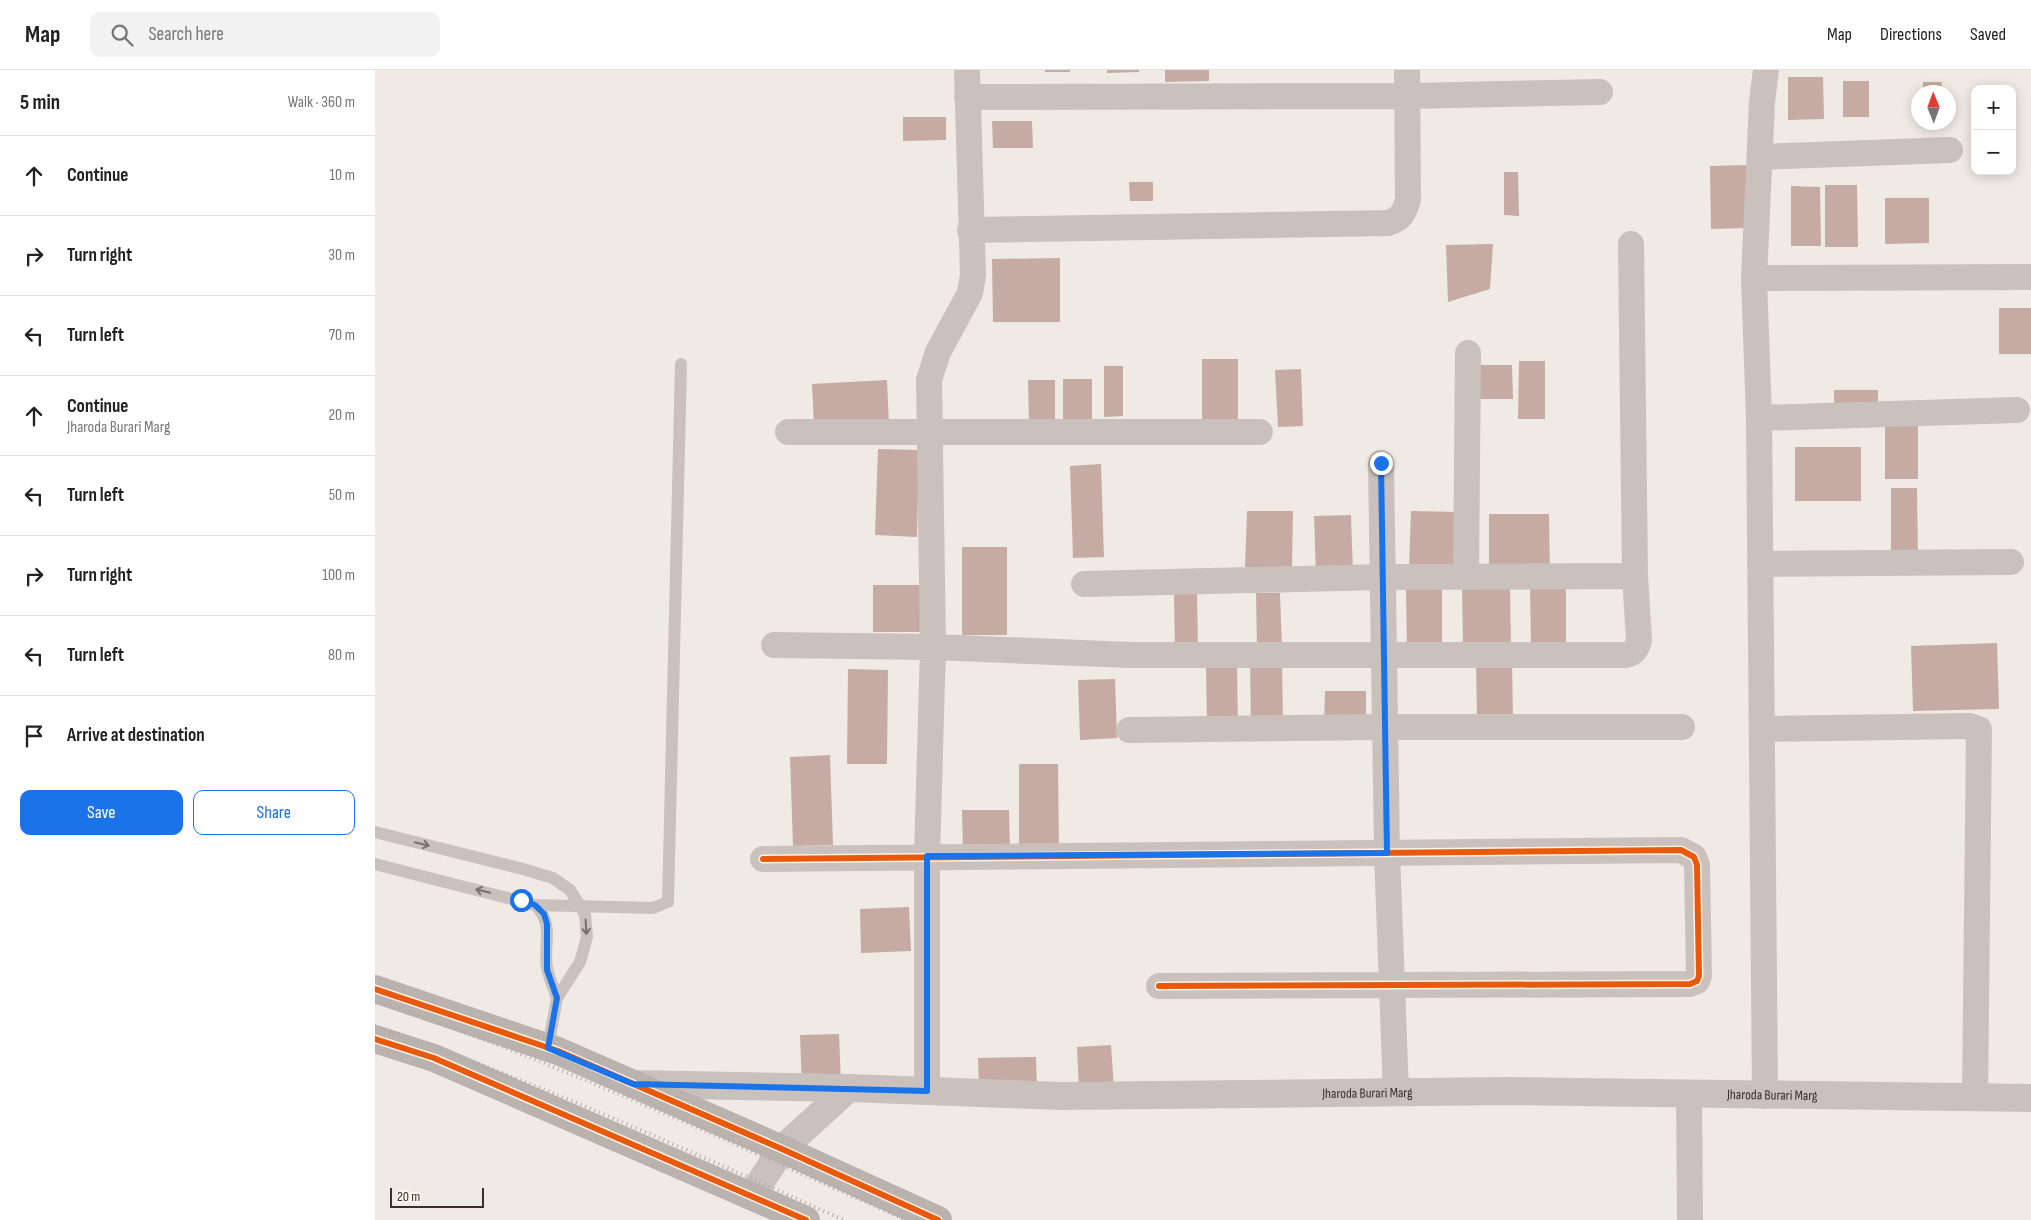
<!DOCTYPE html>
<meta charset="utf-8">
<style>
body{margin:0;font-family:"Sofia Sans Condensed",sans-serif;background:#f2f2f2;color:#222}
.controls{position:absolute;right:15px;top:15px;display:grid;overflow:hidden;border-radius:10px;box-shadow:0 2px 12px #0003}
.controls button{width:45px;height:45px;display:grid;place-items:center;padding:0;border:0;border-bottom:1px solid #e0e0e0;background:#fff;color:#222;font:25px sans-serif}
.compass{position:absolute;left:1536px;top:15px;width:45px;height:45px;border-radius:50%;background:#fff;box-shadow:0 2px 12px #0003;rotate:359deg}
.scale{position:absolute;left:15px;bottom:12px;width:94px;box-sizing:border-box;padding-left:5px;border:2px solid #3c2e29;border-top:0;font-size:14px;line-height:18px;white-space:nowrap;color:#3c2e29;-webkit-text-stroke:4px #fcf3ec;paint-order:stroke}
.stop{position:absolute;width:15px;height:15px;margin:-11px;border:4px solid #1a73e8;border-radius:50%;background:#fff}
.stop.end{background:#1a73e8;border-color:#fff;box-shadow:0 1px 5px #0008}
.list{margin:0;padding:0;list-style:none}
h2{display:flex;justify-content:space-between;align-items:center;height:65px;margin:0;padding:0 20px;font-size:21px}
h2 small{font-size:16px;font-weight:400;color:#767676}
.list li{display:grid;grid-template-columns:32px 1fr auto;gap:15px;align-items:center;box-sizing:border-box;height:80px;padding:0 20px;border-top:1px solid #e0e0e0}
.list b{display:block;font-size:19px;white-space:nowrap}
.list p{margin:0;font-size:16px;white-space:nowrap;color:#767676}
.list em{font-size:16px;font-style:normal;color:#767676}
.actions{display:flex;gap:10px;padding:15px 20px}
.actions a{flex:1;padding:11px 0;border:1px solid #1a73e8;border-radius:10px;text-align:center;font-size:18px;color:#1a73e8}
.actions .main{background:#1a73e8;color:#fff}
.icon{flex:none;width:28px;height:28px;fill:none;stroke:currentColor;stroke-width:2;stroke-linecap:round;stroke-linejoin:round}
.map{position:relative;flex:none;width:1656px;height:1150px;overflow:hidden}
header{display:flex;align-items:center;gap:30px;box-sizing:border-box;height:70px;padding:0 25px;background:#fff;border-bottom:1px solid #e0e0e0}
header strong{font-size:24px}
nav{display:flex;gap:28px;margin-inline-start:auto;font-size:18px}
.search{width:350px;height:45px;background:#f2f2f2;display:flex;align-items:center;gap:12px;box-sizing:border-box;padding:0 18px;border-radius:10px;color:#767676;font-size:19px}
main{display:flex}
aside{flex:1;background:#fff}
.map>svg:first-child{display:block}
.building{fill:#c6aba4}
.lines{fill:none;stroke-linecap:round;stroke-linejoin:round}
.service{stroke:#cac1bc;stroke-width:12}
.minor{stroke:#cac1bc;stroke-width:26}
.tertiary{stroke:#cac1bc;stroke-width:28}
.secondary{stroke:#bab2ad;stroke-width:28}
.rail{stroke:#b1aaa7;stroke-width:4;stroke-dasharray:1 4;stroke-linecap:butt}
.cycleway-casing{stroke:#fcf3ec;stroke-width:9}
.cycleway{stroke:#e8590c;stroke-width:6}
.oneway{stroke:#7c706b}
.route{stroke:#1a73e8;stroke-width:6}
.labels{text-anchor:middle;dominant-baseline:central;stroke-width:4;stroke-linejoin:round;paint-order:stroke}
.street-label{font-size:14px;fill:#3c2e29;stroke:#fcf3ec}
</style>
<header>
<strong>Map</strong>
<div class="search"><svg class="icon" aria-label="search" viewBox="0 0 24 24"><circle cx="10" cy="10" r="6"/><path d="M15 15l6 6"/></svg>Search here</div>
<nav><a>Map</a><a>Directions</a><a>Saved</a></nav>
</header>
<main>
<aside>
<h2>5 min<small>Walk · 360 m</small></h2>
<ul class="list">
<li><svg class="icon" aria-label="ahead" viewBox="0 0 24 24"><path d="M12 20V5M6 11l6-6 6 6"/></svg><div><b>Continue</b></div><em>10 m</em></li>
<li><svg class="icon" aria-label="right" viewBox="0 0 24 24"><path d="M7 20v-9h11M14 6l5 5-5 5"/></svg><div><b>Turn right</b></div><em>30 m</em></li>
<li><svg class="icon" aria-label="left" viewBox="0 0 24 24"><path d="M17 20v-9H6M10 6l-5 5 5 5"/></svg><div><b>Turn left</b></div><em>70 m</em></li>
<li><svg class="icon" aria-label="ahead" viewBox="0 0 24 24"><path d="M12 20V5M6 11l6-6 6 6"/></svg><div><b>Continue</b><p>Jharoda Burari Marg</p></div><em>20 m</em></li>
<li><svg class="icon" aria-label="left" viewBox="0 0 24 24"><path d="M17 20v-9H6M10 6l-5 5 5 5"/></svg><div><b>Turn left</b></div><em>50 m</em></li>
<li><svg class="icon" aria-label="right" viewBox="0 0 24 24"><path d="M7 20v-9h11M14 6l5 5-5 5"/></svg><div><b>Turn right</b></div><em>100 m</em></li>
<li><svg class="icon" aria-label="left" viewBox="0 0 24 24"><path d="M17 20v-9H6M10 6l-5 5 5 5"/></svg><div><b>Turn left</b></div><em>80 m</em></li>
<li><svg class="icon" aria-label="arrive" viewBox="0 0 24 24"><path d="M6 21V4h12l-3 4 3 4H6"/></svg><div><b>Arrive at destination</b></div></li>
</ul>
<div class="actions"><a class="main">Save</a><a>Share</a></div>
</aside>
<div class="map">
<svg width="1656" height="1150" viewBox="0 0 1656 1150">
<rect width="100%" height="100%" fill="#f0eae4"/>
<path class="building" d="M670,0H695V2H670Z
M732,0H764V2L732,3Z
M790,0H834V11L790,12Z
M1413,7H1448L1449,49L1413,50Z
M1468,11H1494V47H1468Z
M1548,12H1567L1566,22H1548Z
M528,47H571V70L528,71Z
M617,51H657L658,78H618Z
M1372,95L1373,158L1336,159L1335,96Z
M1129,102H1143L1144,146L1129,145Z
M754,112H778V131H755Z
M1450,115H1482L1483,177H1450Z
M1416,116L1445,117L1446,176H1416Z
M1510,128H1554V173L1510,174Z
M1118,174L1115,219L1073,232L1071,175Z
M685,188V252H618L617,189Z
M1624,238H1656V284H1624Z
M827,289H863V352H827Z
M1144,291H1170V349H1143Z
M1103,295H1137L1138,329H1103Z
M729,296H748V346L729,347Z
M926,299L928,356L903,357L900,300Z
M688,309H717V354H688Z
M512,310L514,355L439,357L437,314Z
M653,310H680V355H654Z
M1459,320H1503V338H1459Z
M1510,352H1543V409H1510Z
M1420,377H1486V431H1420Z
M503,379L544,380L542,467L500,465Z
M726,394L729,487L698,488L695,396Z
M1516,418H1542L1543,487H1516Z
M872,441H918L917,499L870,497Z
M1036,441L1086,442L1085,497H1034Z
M1114,444H1174L1175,503H1114Z
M976,445L978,503L941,504L939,446Z
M587,477H632V565H587Z
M1155,514H1191V577L1156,578Z
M498,515H547V562H498Z
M1067,518V581H1032L1031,519Z
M1087,518H1135L1136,578H1088Z
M799,521H822L823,581L800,582Z
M881,523H905L907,579L882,580Z
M1622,573L1624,639L1538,641L1536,576Z
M875,590H907L908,656H876Z
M1101,590H1137L1138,651H1102Z
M831,598H862L863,656H832Z
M473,599L513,600L512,694H472Z
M740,609L742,668L705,670L703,610Z
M950,621H991V654H949Z
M455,685L458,775L418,776L415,687Z
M644,694H683L684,782H644Z
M587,740H634L635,781L588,782Z
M534,837L536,881L486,883L485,839Z
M464,964L466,1015L427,1017L425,965Z
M736,975L739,1018L704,1020L702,977Z
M661,987L662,1019L604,1020L603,988Z"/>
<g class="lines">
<path class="service" d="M0,762L148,799L178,808L195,820L210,844L212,867L205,892L182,928L173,978
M0,794L160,835C180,854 168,874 172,898C174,908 179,919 182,928
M160,835L278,838L293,832L306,294"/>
<path class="minor" d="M592,27L1032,26L1225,22
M1385,87L1575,80
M595,160L1013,153C1026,149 1029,143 1033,130L1032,0
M1379,208L1656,207
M1384,348L1642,340
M413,362H885
M1006,393L1012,783L1021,1022
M1385,494L1636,492
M1091,506L1093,283
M709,514L1007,507L1260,506
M399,575L558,577L755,585H1251C1259,583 1262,579 1264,570L1260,506L1256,174
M1387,659L1595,656L1604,659L1600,1028
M754,660L1009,657H1307
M388,789L1306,780L1319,787L1322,795L1324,906L1322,911L1315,914L784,916
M552,1021V786L558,577L554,310L563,282L595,223L598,205L592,0
M1314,1025L1315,1150
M1390,1026L1384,348L1379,208L1387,32L1391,0"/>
<g class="tertiary">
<path d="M258,1014L474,1018"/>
<path id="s1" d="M377,1125L407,1079L474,1018L686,1026L1135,1021L1656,1028"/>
</g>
<path class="secondary" d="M0,919L183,981L407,1079L563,1150
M0,969L59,988L431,1150"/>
<path class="rail" d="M0,931C181,991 356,1073 531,1150
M0,956C160,1011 315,1081 469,1150"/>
<defs>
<path id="cycleway" d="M388,789L1306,780L1319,787L1322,795L1324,906L1322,911L1315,914L784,916
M0,919L183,981L407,1079L563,1150
M0,969L59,988L431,1150"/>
</defs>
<use href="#cycleway" class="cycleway-casing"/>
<use href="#cycleway" class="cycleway"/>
</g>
<defs><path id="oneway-shaft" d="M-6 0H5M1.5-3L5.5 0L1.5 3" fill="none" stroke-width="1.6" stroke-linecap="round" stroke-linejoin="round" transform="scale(1.25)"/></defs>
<g class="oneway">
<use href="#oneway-shaft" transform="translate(47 774) rotate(14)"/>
<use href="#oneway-shaft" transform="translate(108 821) rotate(-166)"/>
<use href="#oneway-shaft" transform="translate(211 857) rotate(87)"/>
</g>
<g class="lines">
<path class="route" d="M146,830L160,835L169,844L172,854V900L182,928L173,978L258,1014L552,1021V786L1012,783L1006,393"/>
</g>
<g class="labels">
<g class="street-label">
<text stroke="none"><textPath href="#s1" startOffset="664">Jharoda Burari Marg</textPath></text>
<text stroke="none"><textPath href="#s1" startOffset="1069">Jharoda Burari Marg</textPath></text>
</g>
</g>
</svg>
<div class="controls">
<button>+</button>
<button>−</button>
</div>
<svg class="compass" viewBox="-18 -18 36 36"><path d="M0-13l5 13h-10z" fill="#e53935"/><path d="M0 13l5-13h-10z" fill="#767676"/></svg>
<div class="scale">20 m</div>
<div class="stop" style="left:146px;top:830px"></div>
<div class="stop end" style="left:1006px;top:393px"></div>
</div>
</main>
